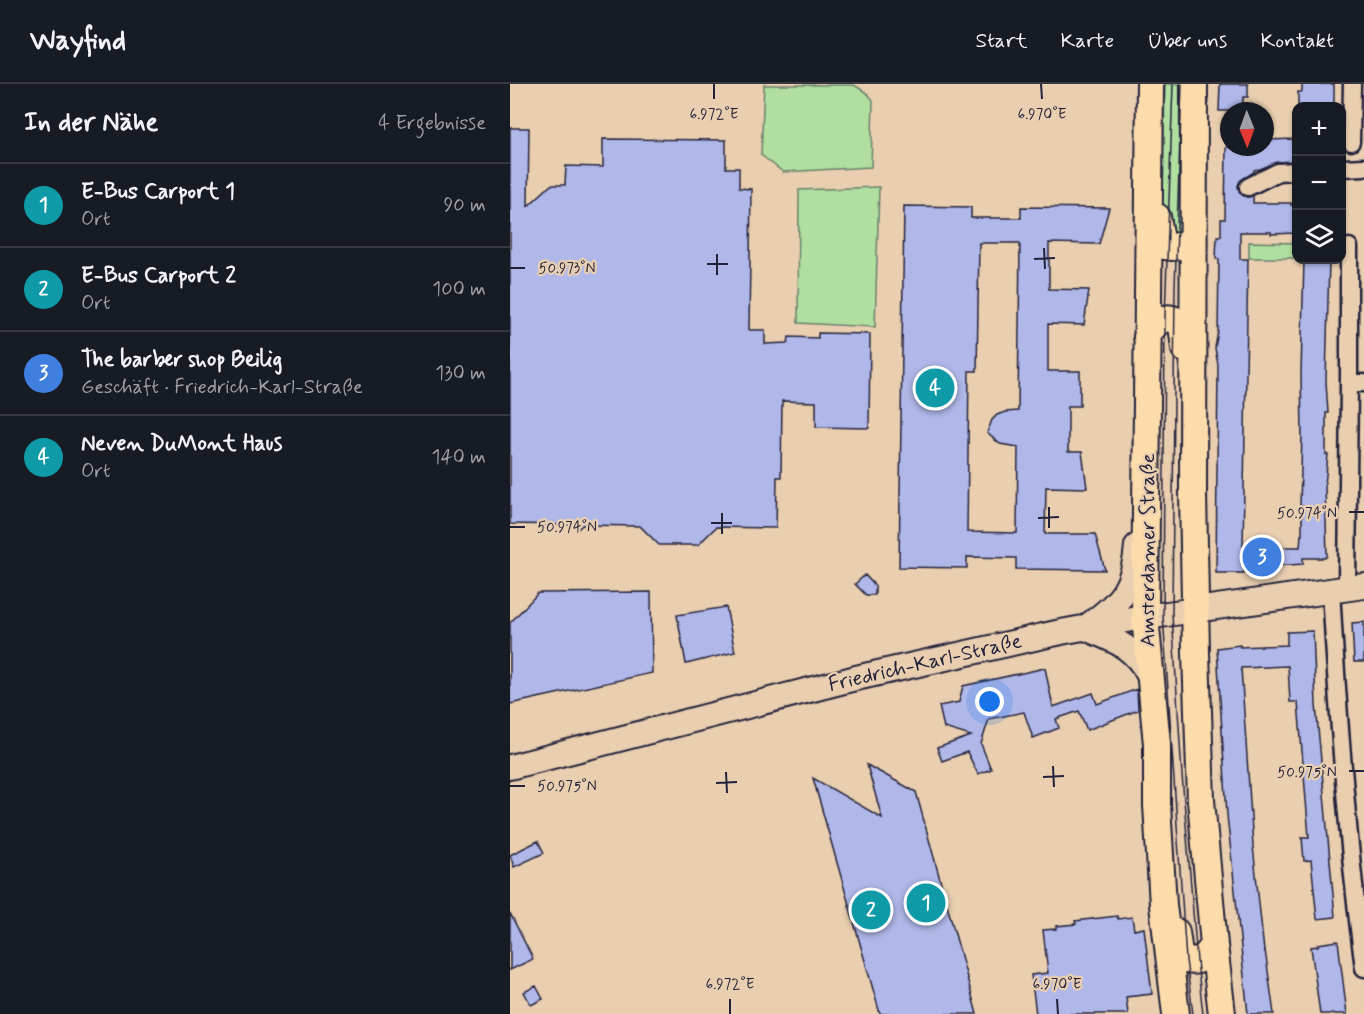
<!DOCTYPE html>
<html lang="de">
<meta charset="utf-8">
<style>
body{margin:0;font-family:Mynerve,sans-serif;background:#20242c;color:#f1f3f6}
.controls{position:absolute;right:18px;top:18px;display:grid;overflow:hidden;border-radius:12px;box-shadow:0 2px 4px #0004}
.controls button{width:54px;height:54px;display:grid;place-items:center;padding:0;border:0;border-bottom:2px solid #363941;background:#171b24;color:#f1f3f6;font:30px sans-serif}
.compass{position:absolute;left:710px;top:18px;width:54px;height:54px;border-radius:50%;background:#171b24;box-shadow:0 2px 4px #0004;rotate:179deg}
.you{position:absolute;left:480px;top:618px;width:21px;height:21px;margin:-15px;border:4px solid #fff;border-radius:50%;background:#1a73e8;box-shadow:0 0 0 9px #1a73e833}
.badge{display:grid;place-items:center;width:39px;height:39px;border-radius:50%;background:#7c3aed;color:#fff;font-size:20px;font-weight:700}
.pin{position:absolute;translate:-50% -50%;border:3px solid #fff;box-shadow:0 2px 6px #0006}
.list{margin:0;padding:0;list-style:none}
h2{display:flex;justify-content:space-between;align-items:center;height:78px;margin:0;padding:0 24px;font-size:26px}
h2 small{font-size:20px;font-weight:400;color:#9ea1a6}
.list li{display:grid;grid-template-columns:39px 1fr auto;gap:18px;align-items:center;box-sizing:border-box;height:84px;padding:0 24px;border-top:2px solid #363941}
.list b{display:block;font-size:22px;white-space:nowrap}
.list p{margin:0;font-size:20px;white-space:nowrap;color:#9ea1a6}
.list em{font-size:20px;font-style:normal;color:#9ea1a6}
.icon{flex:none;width:33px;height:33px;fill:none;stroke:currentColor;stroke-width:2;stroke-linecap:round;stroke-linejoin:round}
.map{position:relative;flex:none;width:854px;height:930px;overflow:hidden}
header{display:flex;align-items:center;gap:36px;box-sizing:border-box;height:84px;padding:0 30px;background:#171b24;border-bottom:2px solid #363941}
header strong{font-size:28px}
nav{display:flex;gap:33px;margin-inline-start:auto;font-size:21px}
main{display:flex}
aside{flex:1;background:#171b24}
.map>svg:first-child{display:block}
.green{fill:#b0df9f;stroke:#69806d;stroke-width:1.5}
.building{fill:#b0b8e9;stroke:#22223b;stroke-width:1.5;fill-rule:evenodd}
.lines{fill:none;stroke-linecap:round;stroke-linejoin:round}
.street-casing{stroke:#22223b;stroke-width:21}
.secondary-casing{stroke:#22223b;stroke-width:28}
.primary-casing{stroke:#22223b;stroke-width:30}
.street{stroke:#e9ceb0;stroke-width:16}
.secondary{stroke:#e9ceb0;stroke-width:24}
.primary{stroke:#fddcac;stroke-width:26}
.tram{stroke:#22223b;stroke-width:1.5}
.ticks{fill:none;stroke:#22223b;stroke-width:2}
.labels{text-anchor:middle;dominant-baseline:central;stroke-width:4.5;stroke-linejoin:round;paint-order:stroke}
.street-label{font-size:21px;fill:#22223b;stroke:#e9ceb0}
.ticks-label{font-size:15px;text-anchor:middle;fill:#22223b;stroke:#e9ceb0;stroke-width:4.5;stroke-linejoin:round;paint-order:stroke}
</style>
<header>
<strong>Wayfind</strong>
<nav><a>Start</a><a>Karte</a><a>Über uns</a><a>Kontakt</a></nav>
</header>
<main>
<aside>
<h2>In der Nähe<small>4 Ergebnisse</small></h2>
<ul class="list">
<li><span class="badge" style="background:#0f9aa8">1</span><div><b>E-Bus Carport 1</b><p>Ort</p></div><em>90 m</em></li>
<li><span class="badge" style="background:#0f9aa8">2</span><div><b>E-Bus Carport 2</b><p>Ort</p></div><em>100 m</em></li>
<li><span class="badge" style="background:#3f7fe0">3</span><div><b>The barber shop Beilig</b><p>Geschäft · Friedrich-Karl-Straße</p></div><em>130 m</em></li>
<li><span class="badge" style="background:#0f9aa8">4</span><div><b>Neven DuMont Haus</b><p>Ort</p></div><em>140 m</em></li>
</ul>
</aside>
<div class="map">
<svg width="854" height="930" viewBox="0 0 854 930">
<rect width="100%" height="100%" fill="#e9ceb0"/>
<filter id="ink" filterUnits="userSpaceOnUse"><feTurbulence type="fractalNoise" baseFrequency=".0167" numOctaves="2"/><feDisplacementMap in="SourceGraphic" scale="12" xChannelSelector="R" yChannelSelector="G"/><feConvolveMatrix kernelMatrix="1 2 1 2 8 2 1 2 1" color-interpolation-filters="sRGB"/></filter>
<g filter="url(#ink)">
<path class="green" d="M655,0H677L673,139L662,154L652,144Z
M254,1H344L357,9L363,16L361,83L273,88L251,71Z
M369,103L365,243L288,239L289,106Z
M739,158L786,159V174H739Z"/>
<path class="building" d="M710,0H738V13H733V27H709Z
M792,0H824V22H788V8H792Z
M0,44H19L18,122L41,101H55L56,82L93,83V55L216,56V84H229V104L241,105L239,246H255V260L278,259L279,253L308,254V249L360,250L359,344L306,343V318L272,317L271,393H267L266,444L206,443L188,461H149L130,442L72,441L68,445L64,441L0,440Z
M786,55V77L767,78L750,85L744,86V88L730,97L728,102L732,111L737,113L743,112V119H781V121H786V149L761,150V148H730V175H738L733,463H790L791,451H792V422H790L792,350L791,289L794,176H819L816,298L818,329H816V371H818L815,401L817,472L815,474H793V480L734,484V489H706L708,281L705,264L708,247L709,175H706L707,152H711V135H715L716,63H755V56Z
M394,122L461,123V134H511V123L599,124L589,160L539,159V205L579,206L574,241L538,240V287H570V322H558V368H572L577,404L536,403L535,450H585L595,486L506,485V474L457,473V484L389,483ZM469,159H510L508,327L495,328L487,331L482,336L477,349L490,360L508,363L507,449L457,448L459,287H467Z
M355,491L365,502V511H356L345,500Z
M141,508L142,589L0,620V539L28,509Z
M216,523L225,568L176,580L167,531Z
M854,538V578H844L842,539Z
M803,547L806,621L825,833L807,835L801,776L794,777L792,753H799L788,618H780L778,582L731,584L743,762L754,867L755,866L764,930H738L717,731L707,564L730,561V563L777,561V548Z
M535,584L543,623L583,609L587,620L627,605L628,626L577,646L569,627L546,635L549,644L523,654L514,628L479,635L471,660L481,685L468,690L457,668L432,677L427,664L461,652L434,644L429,622L449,618L453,602Z
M357,681L406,708L467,930H370L303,694L372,734Z
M28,757L34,769L4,783L0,771Z
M0,829L23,875L0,886Z
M607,832L608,835L622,833L624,846L634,844L642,910L616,913L618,930H526L521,891L538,889L533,846L546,845V842L566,840L565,837Z
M828,857L837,930H810L801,863L808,862V860Z
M26,902L33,915L21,921L14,908Z"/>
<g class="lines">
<defs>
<path id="street" d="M841,58L842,0
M832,84L854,83
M738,103L768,88L786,87
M839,299V163
M837,504L839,299H854
M821,506C828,633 837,758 854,884"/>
<path id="secondary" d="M579,541C611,518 624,503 627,462
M575,544C604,556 624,562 639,591
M0,683L346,594L551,548L622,535L854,502"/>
<path id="primary" d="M640,0L635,533L647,660V721L653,821L666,930
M684,0L683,409L686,569L691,716L704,861L712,930
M647,133L652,161C664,166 673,161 683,155
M637,253C645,237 657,227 672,241L675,265
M666,848L669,869L676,876C690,879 697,872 704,861"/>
</defs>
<use href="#street" class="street-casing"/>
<use href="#secondary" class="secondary-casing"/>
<use href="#primary" class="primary-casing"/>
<use href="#street" class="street"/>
<use href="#secondary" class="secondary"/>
<use href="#primary" class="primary"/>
<path class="tram" d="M663,0L655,234L653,531L676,876L683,930
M672,0L665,203L662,530L672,691L687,877L693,930"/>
</g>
</g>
<path class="ticks" d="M204,0V15M531,0L532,15M534,164L535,185M207,170V191M524,175L545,174M197,180H218M0,184H15M539,423V444M839,428H854M212,429V450M528,434L549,433M201,439H222M0,443H15M543,682L544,703M839,687H854M216,688L217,709M533,693L554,692M206,699L227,698M0,702H15M220,915V930M547,915L548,930"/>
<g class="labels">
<g class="street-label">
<text transform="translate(638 466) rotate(-90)">Amsterdamer Straße</text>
<text transform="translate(415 579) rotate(-13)">Friedrich-Karl-Straße</text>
</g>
</g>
<g class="ticks-label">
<text x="204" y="35">6.972°E</text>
<text x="532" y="35">6.970°E</text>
<text x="57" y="189">50.973°N</text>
<text x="797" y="434">50.974°N</text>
<text x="57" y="448">50.974°N</text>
<text x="797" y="693">50.975°N</text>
<text x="57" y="707">50.975°N</text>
<text x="220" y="905">6.972°E</text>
<text x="547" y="905">6.970°E</text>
</g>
</svg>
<div class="controls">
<button>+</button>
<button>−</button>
<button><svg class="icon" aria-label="layers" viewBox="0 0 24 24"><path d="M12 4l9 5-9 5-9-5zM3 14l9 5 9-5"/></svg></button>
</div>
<svg class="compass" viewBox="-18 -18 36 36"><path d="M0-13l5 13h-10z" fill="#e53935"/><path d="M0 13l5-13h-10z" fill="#9ea1a6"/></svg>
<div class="you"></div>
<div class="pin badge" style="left:416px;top:819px;background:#0f9aa8">1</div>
<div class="pin badge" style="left:361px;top:826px;background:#0f9aa8">2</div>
<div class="pin badge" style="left:752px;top:473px;background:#3f7fe0">3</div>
<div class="pin badge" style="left:425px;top:304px;background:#0f9aa8">4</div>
</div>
</main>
